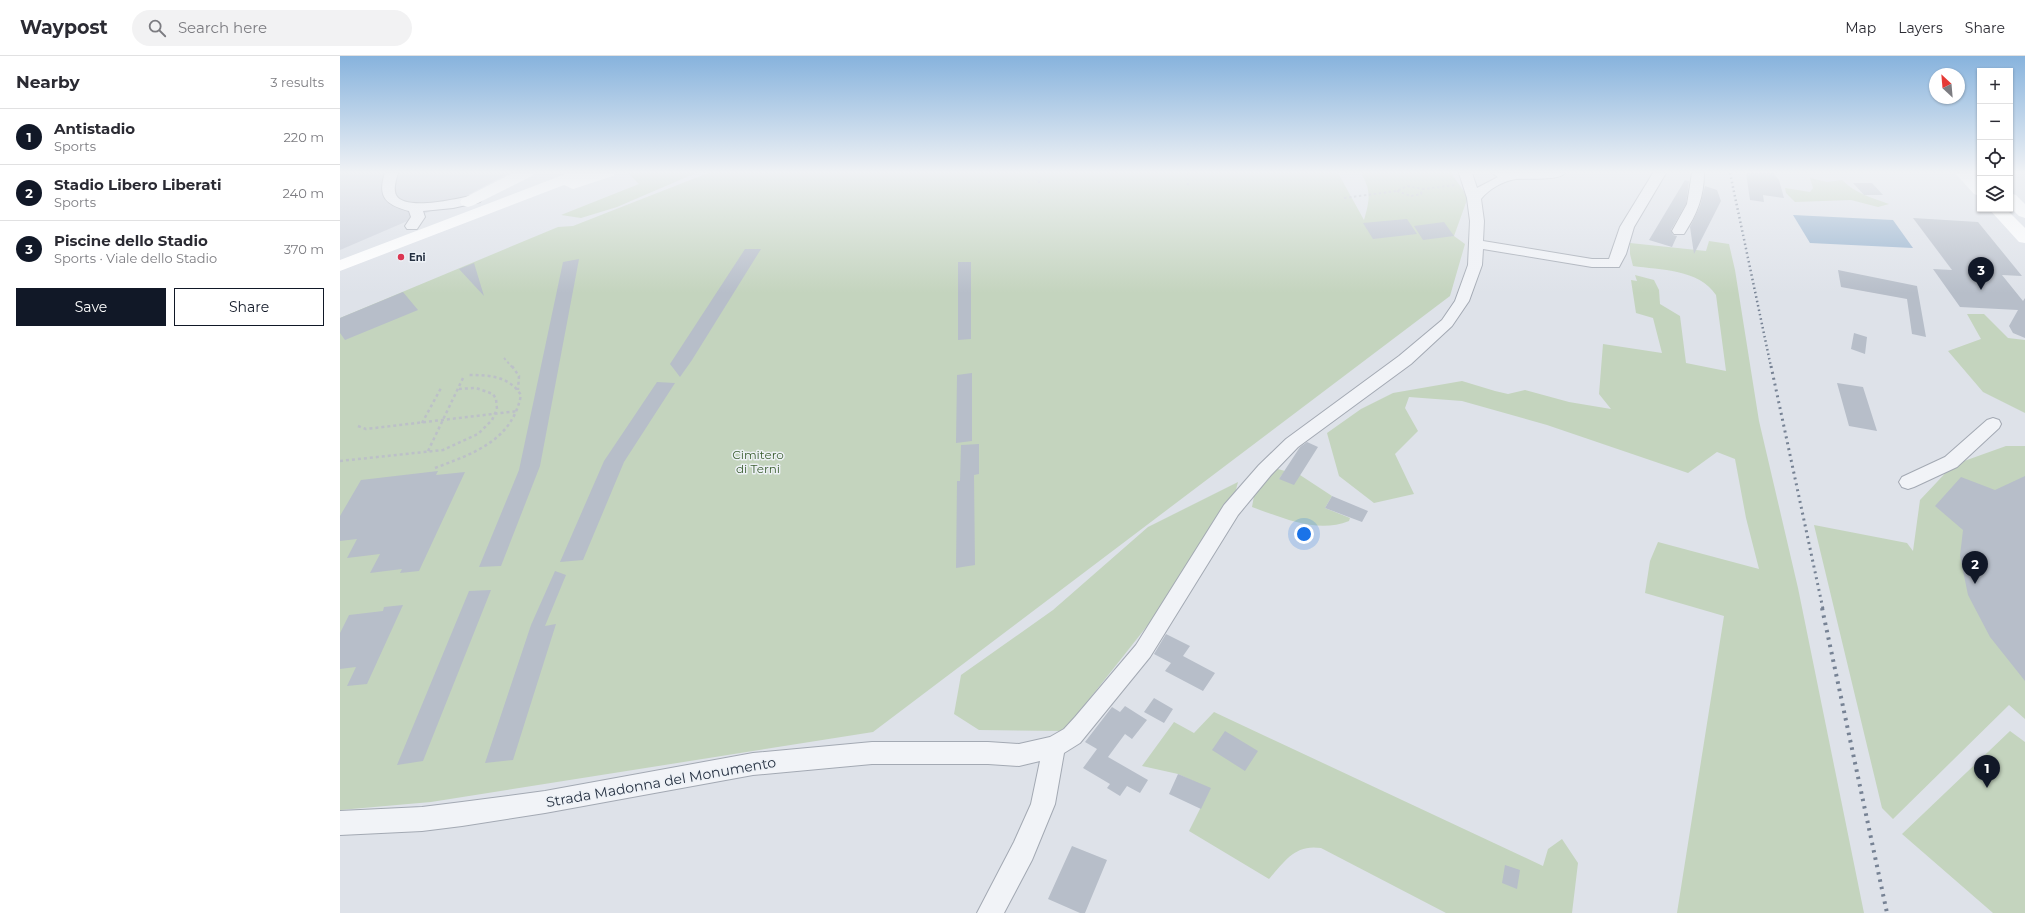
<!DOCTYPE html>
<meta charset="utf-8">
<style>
body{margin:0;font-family:Montserrat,sans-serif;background:#f2f2f3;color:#2b2b33}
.controls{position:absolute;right:12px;top:12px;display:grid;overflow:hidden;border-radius:0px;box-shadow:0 1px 3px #0004}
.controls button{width:36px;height:36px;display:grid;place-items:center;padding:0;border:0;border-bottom:1px solid #e1e1e2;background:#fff;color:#2b2b33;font:20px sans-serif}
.compass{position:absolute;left:1589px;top:12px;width:36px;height:36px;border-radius:50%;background:#fff;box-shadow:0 1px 3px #0004;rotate:334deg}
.you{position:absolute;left:964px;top:478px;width:14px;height:14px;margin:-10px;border:3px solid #fff;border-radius:50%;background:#1a73e8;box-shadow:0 0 0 6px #1a73e833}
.badge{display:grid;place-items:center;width:26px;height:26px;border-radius:50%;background:#111827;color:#fff;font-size:13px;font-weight:700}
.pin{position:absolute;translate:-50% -33px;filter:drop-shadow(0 1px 2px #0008)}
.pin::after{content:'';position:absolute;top:21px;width:14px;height:12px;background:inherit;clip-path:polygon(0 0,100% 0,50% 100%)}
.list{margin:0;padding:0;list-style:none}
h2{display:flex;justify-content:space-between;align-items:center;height:52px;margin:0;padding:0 16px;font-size:17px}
h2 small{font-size:13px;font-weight:400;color:#7c7c81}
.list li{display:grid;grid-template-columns:26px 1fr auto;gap:12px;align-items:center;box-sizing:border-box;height:56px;padding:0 16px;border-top:1px solid #e1e1e2}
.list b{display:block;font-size:15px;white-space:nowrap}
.list p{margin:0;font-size:13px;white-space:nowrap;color:#7c7c81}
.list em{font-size:13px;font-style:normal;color:#7c7c81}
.actions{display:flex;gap:8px;padding:12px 16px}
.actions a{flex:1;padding:9px 0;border:1px solid #111827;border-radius:0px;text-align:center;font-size:14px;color:#111827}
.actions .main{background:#111827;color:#fff}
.icon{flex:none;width:22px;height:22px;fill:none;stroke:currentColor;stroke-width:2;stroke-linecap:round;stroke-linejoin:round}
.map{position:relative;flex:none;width:1685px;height:857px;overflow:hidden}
header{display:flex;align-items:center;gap:24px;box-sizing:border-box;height:56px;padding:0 20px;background:#fff;border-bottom:1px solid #e1e1e2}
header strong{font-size:19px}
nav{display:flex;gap:22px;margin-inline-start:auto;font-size:14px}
.search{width:280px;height:36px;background:#f2f2f3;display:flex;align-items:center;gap:10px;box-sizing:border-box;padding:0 14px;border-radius:22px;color:#7c7c81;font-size:15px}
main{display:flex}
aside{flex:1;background:#fff}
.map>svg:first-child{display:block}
.built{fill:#ccd1db}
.green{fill:#c4d4be}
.water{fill:#95b1cd}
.building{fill:#b7bec9}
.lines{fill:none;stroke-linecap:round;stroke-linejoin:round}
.street-casing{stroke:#a3a9b3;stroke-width:2}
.path-far1{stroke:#bcc0c8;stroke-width:2;stroke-dasharray:2.5 2.5;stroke-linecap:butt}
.path{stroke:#bcc0c8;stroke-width:2.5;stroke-dasharray:3 3;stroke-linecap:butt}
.street{fill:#f1f3f7;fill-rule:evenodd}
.secondary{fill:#fff;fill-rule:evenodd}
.rail-far2{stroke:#768294;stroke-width:2.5;stroke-dasharray:1.5 3;stroke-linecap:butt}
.rail-far1{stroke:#768294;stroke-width:3;stroke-dasharray:2 4;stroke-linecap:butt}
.rail{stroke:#768294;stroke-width:4;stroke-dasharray:2.5 5;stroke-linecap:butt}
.poi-dot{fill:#db3652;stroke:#edf1f6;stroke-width:1.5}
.labels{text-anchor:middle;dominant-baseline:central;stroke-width:3;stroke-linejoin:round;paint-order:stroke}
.far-poi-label{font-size:10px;font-weight:bold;fill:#253041;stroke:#edf1f6;text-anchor:start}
.park-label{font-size:12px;fill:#3b5e31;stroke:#edf1f6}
.near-street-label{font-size:14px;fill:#253041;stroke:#edf1f6}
</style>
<header>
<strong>Waypost</strong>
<div class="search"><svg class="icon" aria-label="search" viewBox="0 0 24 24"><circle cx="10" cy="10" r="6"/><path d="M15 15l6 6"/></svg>Search here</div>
<nav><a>Map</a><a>Layers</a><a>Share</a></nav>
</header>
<main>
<aside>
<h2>Nearby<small>3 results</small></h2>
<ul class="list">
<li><span class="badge">1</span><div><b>Antistadio</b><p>Sports</p></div><em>220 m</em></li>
<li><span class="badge">2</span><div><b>Stadio Libero Liberati</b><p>Sports</p></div><em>240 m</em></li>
<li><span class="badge">3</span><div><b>Piscine dello Stadio</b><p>Sports · Viale dello Stadio</p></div><em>370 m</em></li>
</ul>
<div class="actions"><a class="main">Save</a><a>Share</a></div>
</aside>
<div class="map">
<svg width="1685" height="857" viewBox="0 0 1685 857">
<rect width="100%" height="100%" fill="#dee2e9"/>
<path class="built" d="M0,117H169L128,139L0,194Z"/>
<path class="green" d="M288,117H356L277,151L241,162L221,159L299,128Z
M368,117H998L1024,164C1029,146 1032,136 1022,119L1023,117H1111L1128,141L1114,180L1125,188L1110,240L533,676L91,746L0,754V262L218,171L233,170Z
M1470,122L1487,126L1502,124C1515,137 1532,142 1549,148L1538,151L1511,144L1455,146L1446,137L1445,132L1470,136L1473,132Z
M1369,185L1389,188L1395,214L1419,365L1458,532L1524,857H1337L1384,560L1305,537L1310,505L1318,486L1419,513L1406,462L1395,403L1377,396L1348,417L1207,369L1122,345L1069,341L1065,352L1078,375L1055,398L1074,438L1034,447L999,420L987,377L1021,353L1053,337L1122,325L1155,335L1168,338L1185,334L1229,346L1271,353L1259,338L1263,288L1322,297L1313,262L1296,257L1291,224L1297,225L1295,219L1314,224L1319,234L1320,248L1340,260L1346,307L1386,315L1376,239C1359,213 1320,214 1293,210L1290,198V187L1366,195Z
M1627,258H1644L1668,282L1685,284V357L1643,336L1608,295L1641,283Z
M1666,390H1685V663L1669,649L1553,763L1542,752L1474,469L1567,487L1573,495L1580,444L1613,409Z
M934,412L945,415L939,423L960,419L992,440L985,452L1010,462L1009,465C977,478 943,462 912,451L914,440Z
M898,426L887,469L724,675L639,674L614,658L621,619L713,554L808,471Z
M874,656L1203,810L1208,793L1222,783L1238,807L1232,857H1106L981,792C955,788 945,805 929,823L849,775L870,733L838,718L802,710L834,666L854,677Z
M1670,675L1685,686V857H1653L1562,778Z"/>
<path class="water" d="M1453,159L1553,164L1573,192L1470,187Z"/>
<path class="building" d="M1406,117H1433L1439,124L1444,142L1423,139L1424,146L1410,144Z
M1345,124L1349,125L1346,148L1331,174L1333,179L1337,180L1332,191L1309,184Z
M1513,127H1532L1543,139H1524Z
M1365,130L1377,134L1381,145L1354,198L1350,171L1360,150Z
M1573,162L1638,166L1682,220L1662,219L1683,245L1685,242V282L1673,277L1669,270L1678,254L1620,251L1593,213L1612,214Z
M1067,163L1077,178L1033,183L1023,167Z
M1104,166L1114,180L1083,184L1074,170Z
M405,193H421L352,304L340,321L330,308Z
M239,203L200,410L161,510L139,511L179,414L223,206Z
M618,206H631V283L618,284Z
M134,207L144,240L119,213Z
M1498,214L1577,230L1586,281L1572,278L1567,243L1501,231Z
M63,236L78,254L5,284L0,277V262Z
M1514,277L1527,281L1525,298L1511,293Z
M632,317V385L616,387L617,319Z
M317,326L335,327L284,406L243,504L220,506L264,405Z
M1497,327L1523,331L1537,375L1509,370Z
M967,386L978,391L954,429L939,423L960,391Z
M639,388V418L634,419L635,509L616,512L617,425H620L621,389Z
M98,415L96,419L125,416L79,515L60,517L62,513L30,517L40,498L7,502L17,483L0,485V460L21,424Z
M1685,420V625L1650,581L1628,539L1620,500L1623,474L1595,450L1621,421L1655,434Z
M992,440L1028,455L1022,466L985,452Z
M215,515L226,519L205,570L216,568L173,704L145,707L191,569Z
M151,534L83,705L57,709L129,535Z
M63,549L27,628L7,630L16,611L0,613V577L9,559L43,555L44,551Z
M826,578L850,590L843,600L875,617L863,635L825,615L831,607L814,598Z
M814,642L833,653L824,667L804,656Z
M785,650L807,664L792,683L785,678L768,701L808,724L800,737L787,730L780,740L767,732L770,728L743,712L757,693L745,686L772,651L780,656Z
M885,675L918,695L905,715L872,694Z
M838,718L871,732L861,753L829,738Z
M732,790L767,804L745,857H740L708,843Z
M1165,809L1180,814L1177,833L1162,827Z"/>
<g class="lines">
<defs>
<path id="street" d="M45,117H58C56,124 53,132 56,139C65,156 120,142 135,139L142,143L140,146L113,152L83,155L85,161L77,173H67L65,170L71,161L69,155C46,149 37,141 45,117Z
M1119,117H1132L1137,132L1158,121L1152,117H1225C1219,125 1187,122 1176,123C1163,125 1149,133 1141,143L1144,165L1143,185L1252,203H1269L1280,171L1313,117H1326L1294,171L1286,198L1279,211H1252L1143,193L1142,209L1129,245L1112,270L1071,308L958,391L931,419L898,459L810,601L740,687L724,697L715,748L692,804L664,857H637L674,786L691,748L700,705L679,710L648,708H532L413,719L205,757L122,770L82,775L0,779V755L82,751L122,746L205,735L413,697L532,686H648L679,688L710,681L724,673L735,661L796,589L884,449L919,409L946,383L1059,300L1102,264L1115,245L1128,209L1130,165L1127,142Z
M1352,117H1364C1364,141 1357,158 1344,178H1334L1332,175L1347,148Z
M1653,362L1659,364L1661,368L1659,372L1617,411L1574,431L1568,433L1562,431L1559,426L1562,421L1605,401L1647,364Z"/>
</defs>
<use href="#street" class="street-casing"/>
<path class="path-far1" d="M847,117L848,130
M699,127L700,117
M1057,135L1071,140L1081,138L1082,133
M1004,142L1057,135L1067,130L1083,133L1115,129
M164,302L172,311"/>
<path class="path" d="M172,310L179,320L178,334
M82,367L101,332
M18,370L26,373L178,355
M88,395L123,322
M0,405L103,394L138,378L152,364L157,353L156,343L153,338L136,332L118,333
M95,412C134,397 172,385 181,339C169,320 149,319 129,319"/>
<use href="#street" class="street"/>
<path class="secondary" d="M173,117H194L192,120L134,149L128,151L122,149L120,146L122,143Z
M228,117H275L273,120L233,133L224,129L0,215V204Z
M1615,117H1632L1640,126V140L1634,138Z
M1670,137L1676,139L1685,148V162L1679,160L1670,151Z
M1649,153H1666L1685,172V187L1679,186Z"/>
<path class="rail-far2" d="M1390,117L1431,311"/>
<path class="rail-far1" d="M1431,310L1483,553"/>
<path class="rail" d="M1482,552L1547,857"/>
</g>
<linearGradient id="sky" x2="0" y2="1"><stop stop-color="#87b3dd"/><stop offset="0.49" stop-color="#f0f2f5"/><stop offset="1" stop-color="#f0f2f5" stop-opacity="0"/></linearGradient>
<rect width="1685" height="237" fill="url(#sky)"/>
<circle class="poi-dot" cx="61" cy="201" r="4"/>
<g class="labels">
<g class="far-poi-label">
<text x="69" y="201">Eni</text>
</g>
<g class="park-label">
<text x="418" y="398">Cimitero<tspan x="418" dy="14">di Terni</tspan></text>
</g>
<g class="near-street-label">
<text transform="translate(321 726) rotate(-10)">Strada Madonna del Monumento</text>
</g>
</g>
</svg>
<div class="controls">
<button>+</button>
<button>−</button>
<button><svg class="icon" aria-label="locate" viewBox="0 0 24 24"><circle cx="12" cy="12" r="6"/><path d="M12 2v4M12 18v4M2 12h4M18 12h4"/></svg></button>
<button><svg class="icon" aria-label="layers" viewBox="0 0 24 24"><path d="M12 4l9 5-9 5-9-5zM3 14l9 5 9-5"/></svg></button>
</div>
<svg class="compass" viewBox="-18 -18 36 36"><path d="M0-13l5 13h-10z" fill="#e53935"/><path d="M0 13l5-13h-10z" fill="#7c7c81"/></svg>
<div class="you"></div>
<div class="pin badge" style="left:1647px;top:732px">1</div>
<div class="pin badge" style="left:1635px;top:528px">2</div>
<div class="pin badge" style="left:1641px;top:234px">3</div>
</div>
</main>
